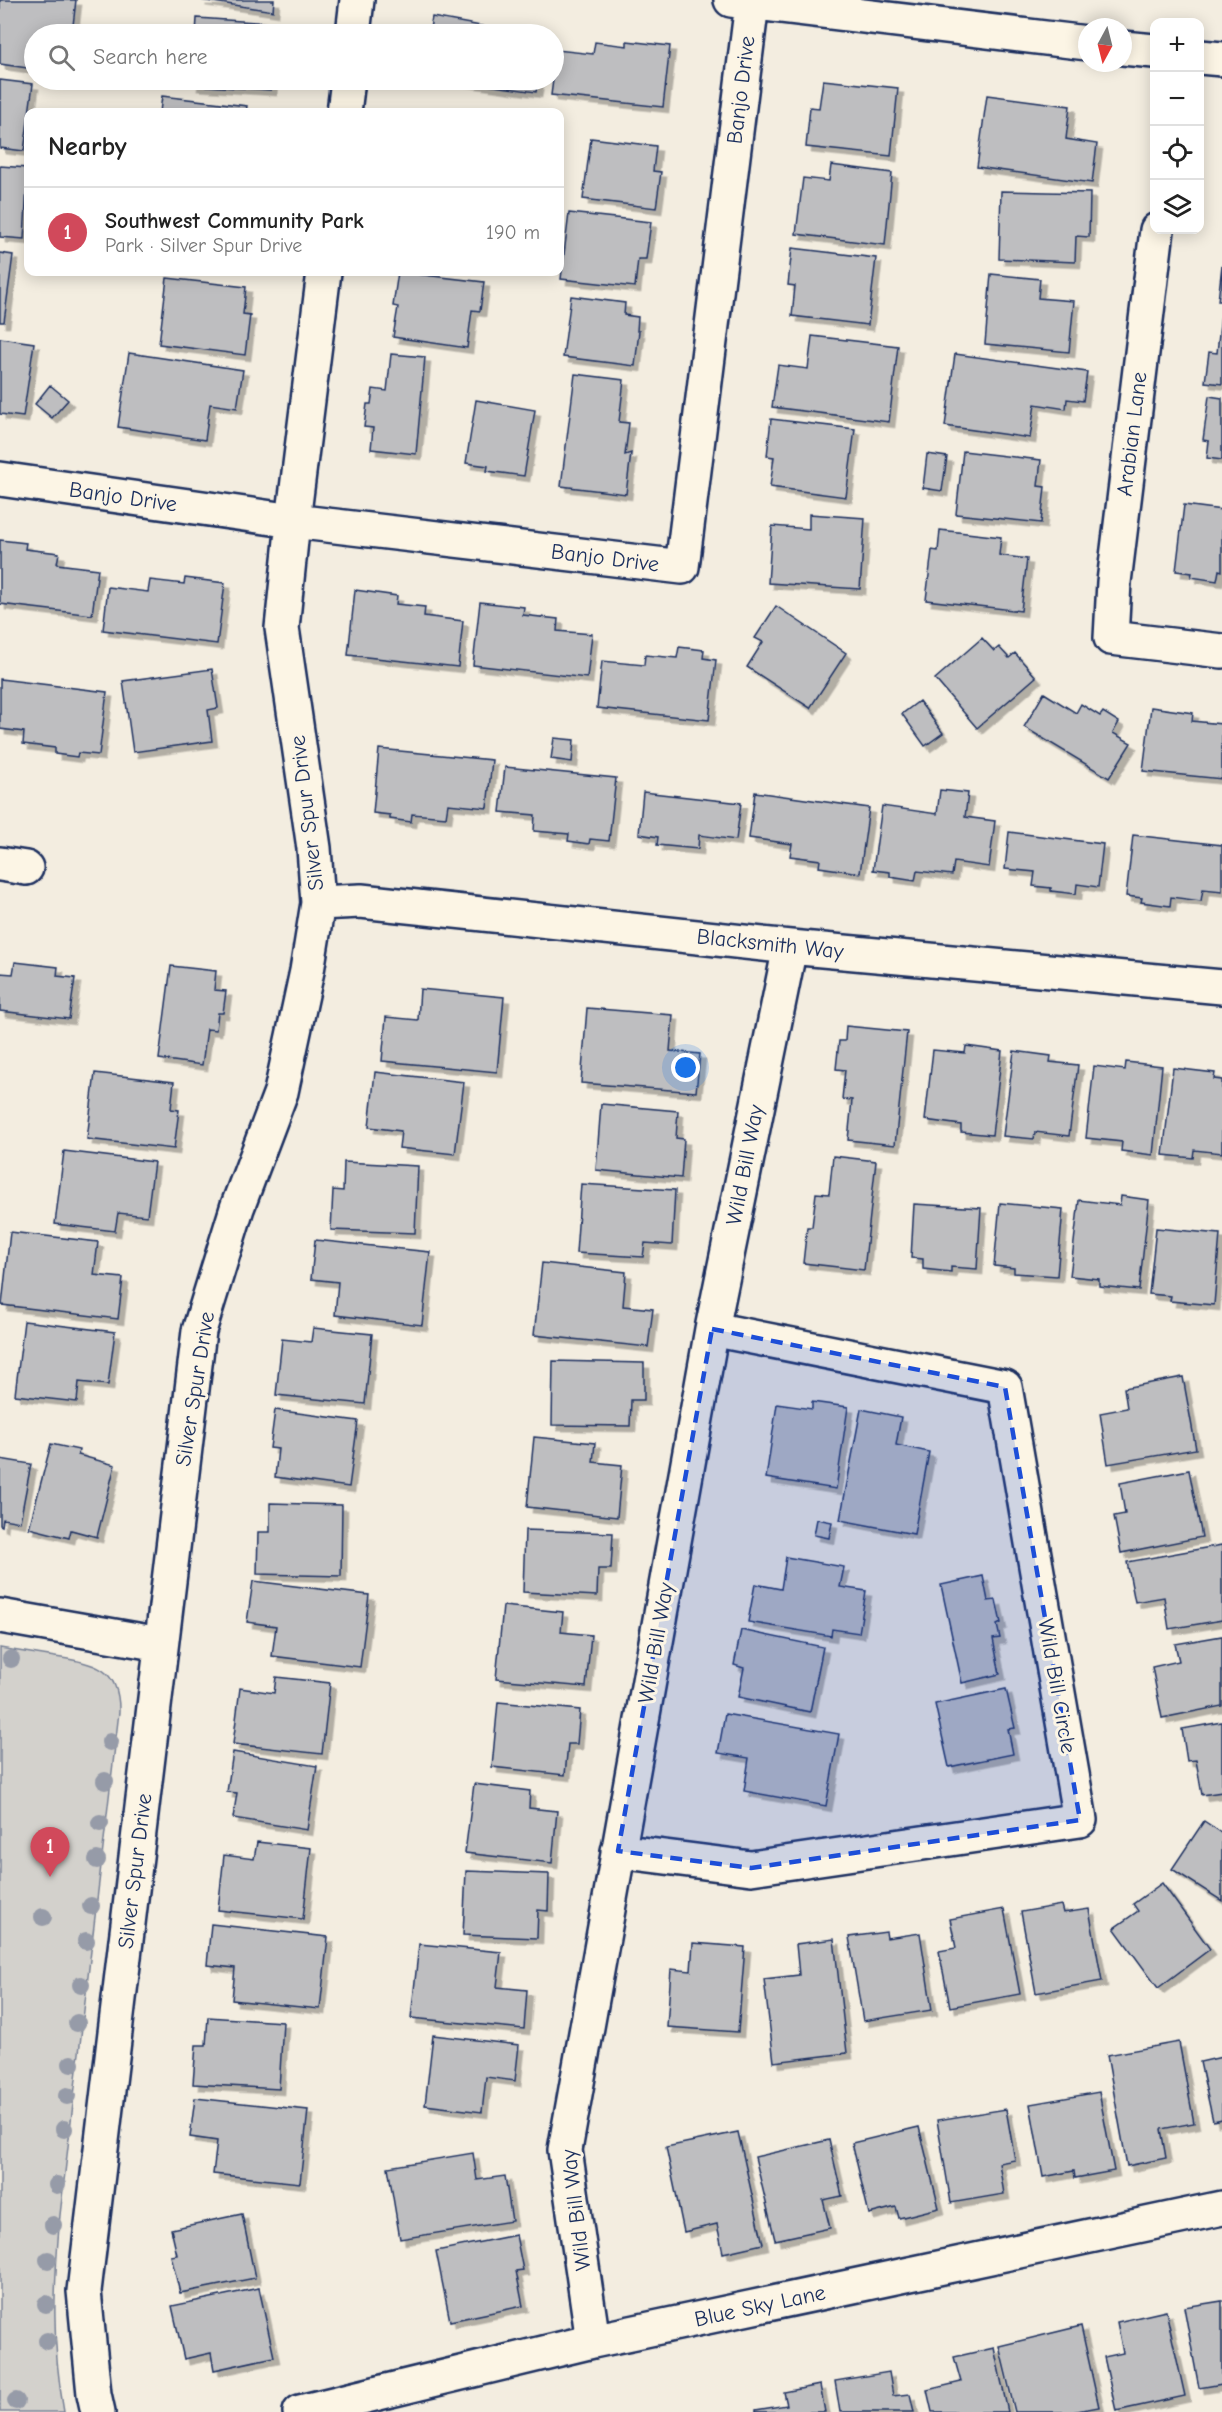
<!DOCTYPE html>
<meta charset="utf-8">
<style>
body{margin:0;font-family:"Comic Neue",sans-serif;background:#f2f2f2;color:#222}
.controls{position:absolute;right:18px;top:18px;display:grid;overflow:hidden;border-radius:12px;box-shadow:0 3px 15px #0003}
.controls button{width:54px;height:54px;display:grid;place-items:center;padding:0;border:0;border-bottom:2px solid #e0e0e0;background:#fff;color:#222;font:30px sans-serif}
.compass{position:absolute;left:1078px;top:18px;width:54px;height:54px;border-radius:50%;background:#fff;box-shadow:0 3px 15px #0003;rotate:187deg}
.you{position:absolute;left:686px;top:1068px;width:21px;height:21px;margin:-15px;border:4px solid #fff;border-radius:50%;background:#1a73e8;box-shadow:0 0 0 9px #1a73e833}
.badge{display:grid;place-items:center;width:39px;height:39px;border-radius:50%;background:#d1495b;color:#fff;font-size:20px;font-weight:700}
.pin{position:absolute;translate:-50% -50px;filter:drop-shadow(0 2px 3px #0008)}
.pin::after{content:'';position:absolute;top:32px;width:21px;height:18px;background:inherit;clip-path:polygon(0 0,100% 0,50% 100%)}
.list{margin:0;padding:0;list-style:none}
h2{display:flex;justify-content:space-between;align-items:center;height:78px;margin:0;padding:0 24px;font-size:26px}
h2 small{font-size:20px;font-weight:400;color:#767676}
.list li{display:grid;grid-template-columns:39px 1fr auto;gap:18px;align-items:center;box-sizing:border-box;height:90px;padding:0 24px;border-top:2px solid #e0e0e0}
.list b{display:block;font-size:22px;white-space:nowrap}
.list p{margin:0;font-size:20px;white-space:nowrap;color:#767676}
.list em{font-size:20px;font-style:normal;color:#767676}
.icon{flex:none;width:33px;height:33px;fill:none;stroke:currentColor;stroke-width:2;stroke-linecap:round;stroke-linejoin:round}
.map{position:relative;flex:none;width:1222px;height:2412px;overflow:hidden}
.search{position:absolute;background:#fff;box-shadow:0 3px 15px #0003;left:24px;top:24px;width:540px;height:66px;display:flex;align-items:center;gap:15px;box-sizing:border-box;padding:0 21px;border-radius:33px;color:#767676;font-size:22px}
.panel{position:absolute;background:#fff;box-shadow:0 3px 15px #0003;left:24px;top:108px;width:540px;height:168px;border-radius:12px}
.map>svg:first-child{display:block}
.green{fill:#d3d1cc;stroke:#778095;stroke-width:1.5}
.building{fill:#bebec0;stroke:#1b2f5e;stroke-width:1.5;filter:url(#shadow)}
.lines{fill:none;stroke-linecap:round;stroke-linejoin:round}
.minor-casing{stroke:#1b2f5e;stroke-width:38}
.minor{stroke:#fcf5e5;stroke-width:33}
.tree{fill:#969ba8}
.marked{fill:#1d4ed8;fill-opacity:0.2;stroke:#1d4ed8;stroke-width:4.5;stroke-dasharray:12 8;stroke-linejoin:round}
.labels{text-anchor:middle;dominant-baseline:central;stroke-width:6;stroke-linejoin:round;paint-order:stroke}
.street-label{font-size:22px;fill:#1b2f5e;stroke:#fcf5e5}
</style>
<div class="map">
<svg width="1222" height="2412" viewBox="0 0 1222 2412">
<defs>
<filter id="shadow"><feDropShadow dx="5.5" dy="5.5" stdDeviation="0" flood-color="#0004"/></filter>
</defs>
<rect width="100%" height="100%" fill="#f3ede0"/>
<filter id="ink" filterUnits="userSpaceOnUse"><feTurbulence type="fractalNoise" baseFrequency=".0167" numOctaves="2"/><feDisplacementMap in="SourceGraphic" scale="12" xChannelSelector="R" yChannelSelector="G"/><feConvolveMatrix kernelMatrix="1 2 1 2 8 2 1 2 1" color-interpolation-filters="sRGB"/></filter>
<g filter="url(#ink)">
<path class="green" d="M0,1648C18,1651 37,1654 55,1657C92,1663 120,1666 119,1712L60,2215C54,2285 51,2342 64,2412H0Z"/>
<path class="building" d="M0,0H76L72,34H34V69L0,64Z
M200,0H274L273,11Z
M432,17L503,30L502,34H429Z
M197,18L284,24L283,34H196Z
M627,41L670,46L663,107L551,95L557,50L593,54L595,42L627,46Z
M0,80L33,84L24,151L0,148Z
M193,80H272L271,90L192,85Z
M451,80H538L536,92Z
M823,80L898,88L891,156L806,147L810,107L819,108Z
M987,95L1070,106L1066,139L1097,144L1092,183L977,167Z
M162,96L247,106L246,112H160Z
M591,138L656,146L653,171L661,172L656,208L583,199Z
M831,165L892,173L885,245L796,234L803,178L829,181Z
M0,166L28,168L24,239L0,237Z
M1001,191L1090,193L1089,237L1076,236L1075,262L999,259Z
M569,213L651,222L646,259H638L635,287L561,279Z
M792,248L876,258L868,325L792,316L795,286L788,285Z
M0,253L13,255L4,322H0Z
M1222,265V301H1218Z
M398,272L484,282L480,311L472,310L467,348L393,337L398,307L393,306Z
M991,274L1040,279L1038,298L1074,301L1069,352L985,344Z
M167,278L246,287L243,314L250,315L245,355L159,344Z
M571,296L625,303L624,315L638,317L637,331H639L635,366L563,357Z
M1221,315H1222V384L1205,382L1209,352L1217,353Z
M812,336L898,346L889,422L772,407L778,365L808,369Z
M0,338L34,343L23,417L0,414Z
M129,353L243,370L237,408L210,404L205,440L118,427Z
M391,354L425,357L416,454L371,449L373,428L364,427L367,404H371L373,389L387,391Z
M955,354L1087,372L1083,401L1067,399L1066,409L1035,404L1030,438L945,426Z
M575,374L624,380L619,422L629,423L625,455L631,453L626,494L561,486Z
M50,385L68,400L52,418L35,404Z
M1209,396L1222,398V460L1207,458L1209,441L1203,440Z
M476,400L535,410L524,476L487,471L488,466L466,463Z
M771,419L855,429L846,497L770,487L774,457L767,456Z
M963,451L1041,460L1038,486L1045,487L1041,523L956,514Z
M927,454L947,457L942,491L923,488Z
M1184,505L1222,510V571L1219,570L1217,581L1191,577L1192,573L1176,571Z
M809,514L865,518L860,589L768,583L772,526L809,529Z
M940,530L1001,537L999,555L1027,559L1021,611L926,600L932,550L938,551Z
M0,540L26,543L25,549L59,553L57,564L98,569L92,615L0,604Z
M185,578L225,583L217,644L103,630L108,587L148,592L150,580L184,584Z
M355,590L397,596L396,604L425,607L424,616L463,621L458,667L348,655Z
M480,602L524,607L523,615L558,619L557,631L592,634L587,678L473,665Z
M776,606L846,653L810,708L747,667L763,642L755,638Z
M982,638L994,651L999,647L1009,658L1015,653L1036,677L977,728L935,679Z
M679,647L704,650L703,658L716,660L709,720L597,708L602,661L644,665L645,655L677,658Z
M212,669L218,708L208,710L212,741L133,752L123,681Z
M0,679L107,692L99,755L78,753L77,757L55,754V748L23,744L24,732L0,729Z
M1044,693L1076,713L1081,704L1100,716L1103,712L1119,722L1113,733L1131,743L1109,778L1024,727Z
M919,701L943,733L925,746L902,714Z
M1151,707L1193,713L1192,721L1222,724V779L1143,771Z
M554,738L574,740L572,762L551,759Z
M379,749L492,760L487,808L448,804L446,817L412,814L411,822L390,819V815L373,813Z
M505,767L616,778L609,841L590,839L589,844L568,841L569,834L534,831L535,815L500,812Z
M940,790L968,793L965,817L995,821L989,867L954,862L952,875L917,871L915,881L890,877V872L873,870L882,806L937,814Z
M643,792L741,803L736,840L699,835L698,849L657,845L658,837L639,834Z
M755,792L869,808L860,873L819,867L820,860L790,856L792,844L749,838Z
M1009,832L1103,844L1098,887L1077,884L1076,894L1051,891V888L1033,886L1035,872L1005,869Z
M1133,835L1222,845V891L1203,889L1201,901L1171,897L1170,906L1141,902L1142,898L1126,896Z
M15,962L58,967L57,976L75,978L69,1019L0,1011V973L13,974Z
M171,966L216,971L214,990L226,991L223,1013H218L216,1030L207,1029L202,1065L159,1059Z
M420,989L504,997L497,1072L382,1061L386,1017L418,1020Z
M587,1008L673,1015L670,1051L700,1054L696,1092L581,1083Z
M846,1026L907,1032L895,1145L848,1140L852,1100L842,1099L845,1070L836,1069L839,1041H845Z
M966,1046L1002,1051L992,1135L961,1132V1125L925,1120L933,1050L965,1053Z
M1014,1051L1051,1056L1050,1062L1078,1065L1069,1136L1035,1132L1034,1139L1003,1136Z
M1126,1062L1162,1066L1153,1155L1121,1151L1122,1142L1086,1138L1094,1066L1125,1070Z
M1173,1068L1215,1073L1214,1079L1222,1080V1153L1194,1150L1193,1158L1163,1155Z
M375,1072L464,1082L455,1154L399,1148L401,1131L369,1127Z
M95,1073L174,1082L171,1109L179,1110L174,1149L87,1139Z
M601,1104L678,1111L676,1138L684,1139L681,1178L596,1170Z
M64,1151L154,1162L147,1216L118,1213L115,1231L55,1224Z
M833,1156L876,1161L864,1270L803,1263L807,1227H812L816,1193L829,1194Z
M344,1162L418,1166L415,1233L331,1230L333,1190L343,1191Z
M581,1184L675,1190L672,1245L645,1243L643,1257L576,1253Z
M1121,1196L1149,1200L1139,1290L1099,1286V1279L1070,1276L1079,1200L1120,1205Z
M1000,1203L1063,1209L1057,1276L1014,1273V1268L994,1266Z
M914,1204L981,1208L977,1269L951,1267V1272L923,1269V1259L911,1258Z
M1156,1228L1220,1234L1214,1305L1170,1301L1171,1296L1149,1294Z
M10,1232L98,1242L94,1275L123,1278L118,1319L2,1305Z
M315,1240L430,1252L422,1325L335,1315L338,1282L311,1279Z
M542,1263L626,1272L623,1306L653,1309L648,1347L534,1335Z
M24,1321L115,1332L108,1385L79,1382L77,1402L15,1395Z
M313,1328L372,1334L365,1404L276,1395L282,1339L311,1342Z
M553,1361L644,1363V1400H631L630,1426L552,1425Z
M1183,1377L1196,1449L1108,1464L1100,1413L1127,1408L1124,1388Z
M812,1402L848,1407L836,1489L766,1478L777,1404L812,1409Z
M861,1409L901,1417L896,1445L929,1452L914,1534L840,1520Z
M275,1410L358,1421L349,1487L275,1477L278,1449L270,1448Z
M534,1437L595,1443L593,1462L622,1465L617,1517L527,1507Z
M51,1444L79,1450L78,1455L115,1465L97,1537L71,1530L69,1538L29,1528Z
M0,1459L31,1464L20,1522L3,1519L2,1526L0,1525Z
M1189,1470L1202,1537L1121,1553L1114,1516L1125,1514L1120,1483Z
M270,1503L342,1505L341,1576L257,1574L258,1532H270Z
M817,1519L832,1522L829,1538L814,1535Z
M525,1530L613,1533L611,1569H598L597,1596L523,1592Z
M1222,1545V1620L1169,1629L1164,1597L1135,1602L1127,1562Z
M786,1557L844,1567L840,1587L866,1591L859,1633L832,1629L831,1636L748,1622L755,1584L781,1589Z
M983,1576L988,1601L996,1600L1001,1623L997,1625L1000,1638L993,1639L1000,1674L962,1683L941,1585Z
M253,1581L369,1595L360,1667L272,1656L276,1626L247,1622Z
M503,1606L563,1612L561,1632L591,1635L586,1687L496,1679Z
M741,1630L823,1647L810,1712L738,1697L744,1668L734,1665Z
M1222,1636V1706L1162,1718L1152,1667L1179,1661L1175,1644Z
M276,1677L330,1683L322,1754L233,1744L240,1688L274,1693Z
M1006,1689L1015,1728L1008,1729L1013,1754L949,1767L935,1704Z
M498,1702L580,1710L577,1744H568L565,1775L492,1767Z
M725,1714L839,1734L826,1806L744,1791L749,1758L718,1753Z
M1222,1722V1792L1202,1795L1196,1760L1187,1761L1182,1729Z
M233,1752L317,1766L307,1830L233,1818L237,1793L227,1792Z
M474,1784L530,1791L529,1808L557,1811L552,1863L465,1853Z
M1204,1821L1222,1833V1901L1172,1869Z
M257,1842L311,1848L303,1919L218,1910L224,1855L254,1859Z
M466,1871L549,1874L548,1911L538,1910L537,1938L463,1935Z
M1162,1883L1210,1949L1158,1988L1114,1928L1138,1911L1133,1904Z
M1061,1905L1063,1913L1089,1909L1102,1981L1036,1993L1021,1912Z
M1004,1909L1020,1994L950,2007L939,1951L956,1948L950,1919Z
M211,1924L328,1937L320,2009L232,2000L235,1968L207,1965Z
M886,1932L887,1938L920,1933L932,2010L863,2021L849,1937Z
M834,1939L847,2053L774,2062L764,1979L799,1975L796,1944Z
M693,1943L745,1947L738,2032L667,2027L671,1969L691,1971Z
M419,1944L501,1952L497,1987L527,1990L524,2029L411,2018Z
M208,2017L283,2022L279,2089L193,2084L196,2045H206Z
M433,2035L519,2045L515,2081L486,2077L482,2112L425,2105Z
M1179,2042L1194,2123L1161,2129L1166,2158L1127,2166L1107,2055Z
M1222,2057V2119L1213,2121L1200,2062Z
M1099,2092L1114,2171L1075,2178L1074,2171L1043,2177L1030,2104Z
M195,2098L308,2110L300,2183L213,2174L217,2141L190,2137Z
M1006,2109L1015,2160L999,2163L1004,2194L951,2203L937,2120Z
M919,2127L939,2208L899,2218L896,2207L869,2214L852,2143Z
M738,2132L763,2244L723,2253L717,2224L684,2232L666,2147Z
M829,2140L842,2196L823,2200L830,2228L775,2240L755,2157Z
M473,2153L477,2180L505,2176L512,2221L400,2239L388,2167Z
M242,2214L255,2278L180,2293L171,2256L177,2255L171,2229Z
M516,2235L523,2270L516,2271L523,2306L450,2321L436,2251Z
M259,2288L274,2357L214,2370L211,2353L184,2359L172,2306Z
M1222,2301V2384L1199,2388L1184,2307Z
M1166,2311L1185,2396L1116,2411L1104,2357L1123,2353L1117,2322Z
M1081,2326L1099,2407L1072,2412H1015L999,2346Z
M994,2348L1008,2412H932L927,2390L961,2382L954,2357Z
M889,2372L893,2396L910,2394L914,2412H840L835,2381Z
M820,2385L825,2412H756V2410L787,2405L784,2392Z"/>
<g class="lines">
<defs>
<path id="minor" d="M731,0L1087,43
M353,34L357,0
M1123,48L1154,51
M1200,57L1222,59
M344,112L348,80
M1157,230L1114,582L1111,638L1222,651
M0,479L293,521L682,567L752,3
M0,864L26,868
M318,903L361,901L790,947L1222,987
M0,1616L160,1644
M618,1851L751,1868L1080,1820L1005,1387L712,1329
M593,2341L565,2150L712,1329L790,947
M98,2412L94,2394L84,2291L199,1331L237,1208L281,1092L307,971L318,903L314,848L282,628L293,521L324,272
M300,2412L593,2341L1222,2208"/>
</defs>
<use href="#minor" class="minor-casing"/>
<use href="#minor" class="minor"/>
</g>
<g class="tree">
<circle cx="11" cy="1659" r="9"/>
<circle cx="110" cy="1742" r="9"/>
<circle cx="105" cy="1781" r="9"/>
<circle cx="100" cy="1823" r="9"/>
<circle cx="97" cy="1860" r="9"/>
<circle cx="91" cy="1906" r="9"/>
<circle cx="43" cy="1917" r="9"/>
<circle cx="86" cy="1941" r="9"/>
<circle cx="81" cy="1985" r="9"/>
<circle cx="77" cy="2023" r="9"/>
<circle cx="71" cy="2064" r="9"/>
<circle cx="67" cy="2096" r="9"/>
<circle cx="64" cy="2129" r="9"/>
<circle cx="57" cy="2185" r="9"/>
<circle cx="53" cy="2225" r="9"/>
<circle cx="48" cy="2260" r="9"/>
<circle cx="46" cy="2304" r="9"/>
<circle cx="47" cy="2341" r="9"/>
<circle cx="16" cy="2401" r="9"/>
</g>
</g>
<path class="marked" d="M712,1329L1005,1387L1080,1820L751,1868L618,1851Z"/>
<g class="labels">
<g class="street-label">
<text transform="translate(741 90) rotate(-83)">Banjo Drive</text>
<text transform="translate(1132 434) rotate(-83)">Arabian Lane</text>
<text transform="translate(123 497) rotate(8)">Banjo Drive</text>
<text transform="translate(605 558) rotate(7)">Banjo Drive</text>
<text transform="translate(307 813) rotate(-97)">Silver Spur Drive</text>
<text transform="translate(770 944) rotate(6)">Blacksmith Way</text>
<text transform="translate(745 1165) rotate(-79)">Wild Bill Way</text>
<text transform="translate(195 1389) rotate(-81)">Silver Spur Drive</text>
<text transform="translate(656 1643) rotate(-80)">Wild Bill Way</text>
<text transform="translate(1057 1686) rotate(80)">Wild Bill Circle</text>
<text transform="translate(135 1871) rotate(-83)">Silver Spur Drive</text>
<text transform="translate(576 2210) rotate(-97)">Wild Bill Way</text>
<text transform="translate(760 2306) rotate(-12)">Blue Sky Lane</text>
</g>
</g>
</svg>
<div class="controls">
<button>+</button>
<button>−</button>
<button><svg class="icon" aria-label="locate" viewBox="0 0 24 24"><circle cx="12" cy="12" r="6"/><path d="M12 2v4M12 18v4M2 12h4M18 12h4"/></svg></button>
<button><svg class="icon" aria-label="layers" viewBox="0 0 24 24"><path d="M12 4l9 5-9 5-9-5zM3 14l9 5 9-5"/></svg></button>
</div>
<svg class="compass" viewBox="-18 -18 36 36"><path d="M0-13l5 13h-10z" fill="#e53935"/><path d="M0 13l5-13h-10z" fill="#767676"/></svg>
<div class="you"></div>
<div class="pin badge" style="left:50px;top:1877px">1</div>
<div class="search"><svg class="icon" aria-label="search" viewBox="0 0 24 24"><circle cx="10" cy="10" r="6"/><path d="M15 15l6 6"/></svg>Search here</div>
<section class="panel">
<h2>Nearby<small></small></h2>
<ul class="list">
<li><span class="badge">1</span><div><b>Southwest Community Park</b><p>Park · Silver Spur Drive</p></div><em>190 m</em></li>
</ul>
</section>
</div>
